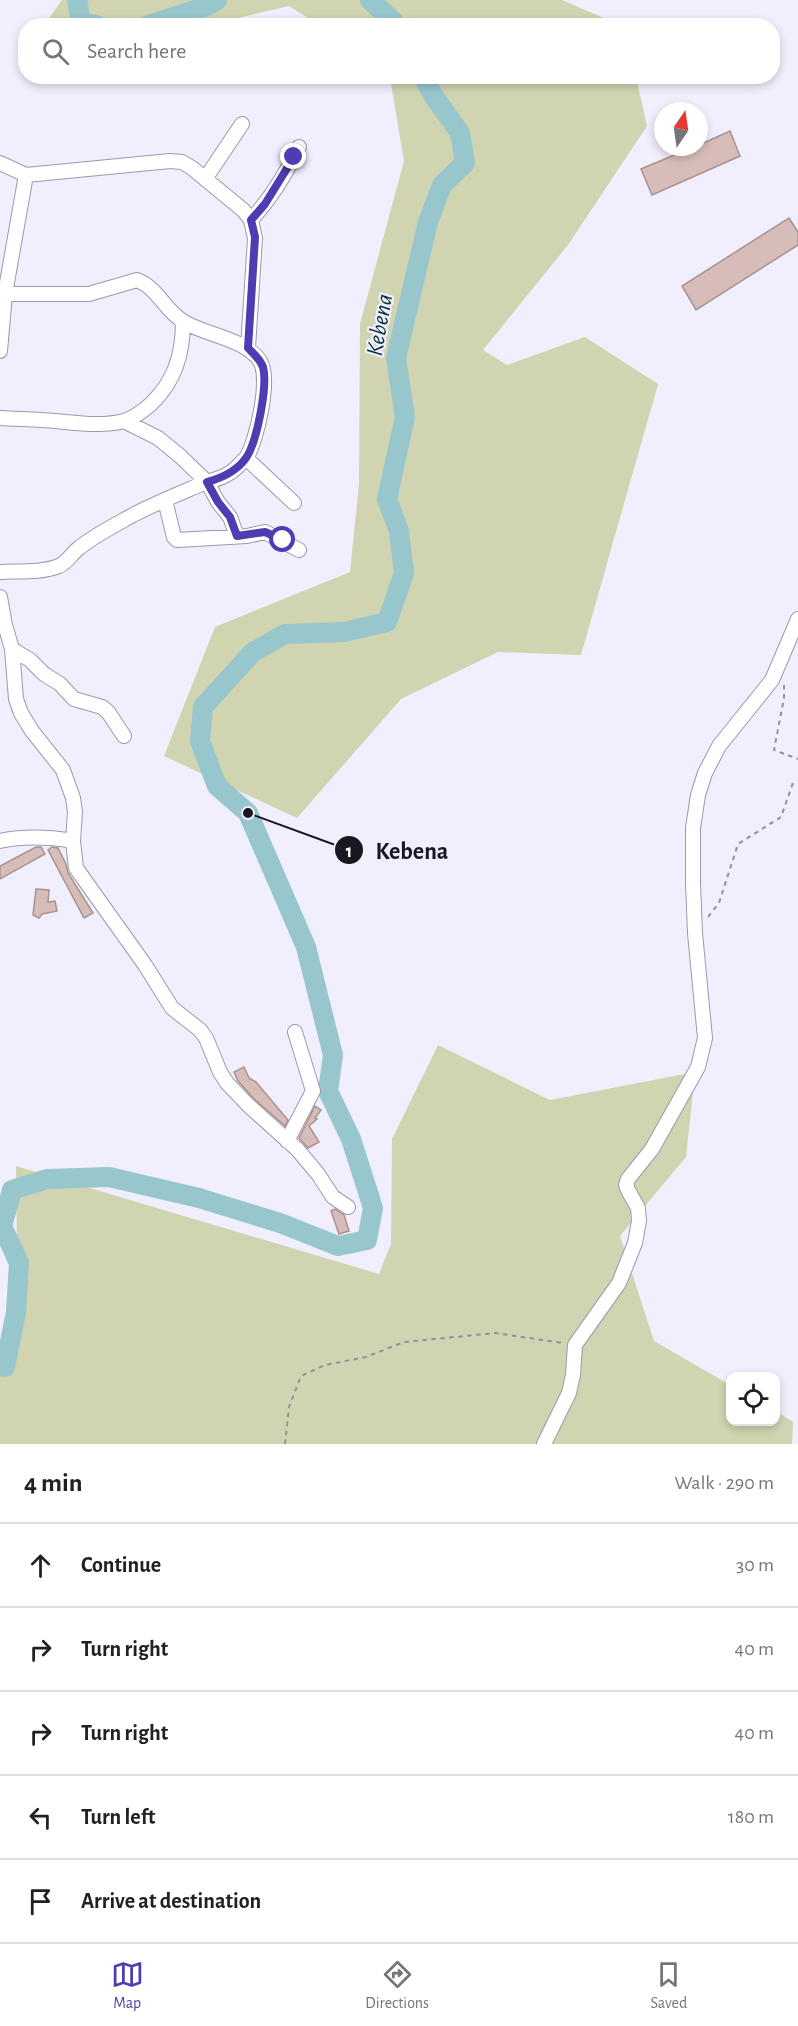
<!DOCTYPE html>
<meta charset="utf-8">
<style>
body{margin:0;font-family:"Alegreya Sans",sans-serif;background:#f6f6f6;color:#202124}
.controls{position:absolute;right:18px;bottom:18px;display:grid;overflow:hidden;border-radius:12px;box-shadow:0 3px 9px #0003}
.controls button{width:54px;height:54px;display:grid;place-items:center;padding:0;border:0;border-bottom:2px solid #e0e0e0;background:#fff;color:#202124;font:30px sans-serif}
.compass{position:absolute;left:654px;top:102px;width:54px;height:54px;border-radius:50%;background:#fff;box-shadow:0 3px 9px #0003;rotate:13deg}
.stop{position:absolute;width:18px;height:18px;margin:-14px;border:4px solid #4f3cb3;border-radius:50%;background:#fff}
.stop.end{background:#4f3cb3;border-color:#fff;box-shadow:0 2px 6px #0008}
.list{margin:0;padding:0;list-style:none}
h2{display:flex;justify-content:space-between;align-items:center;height:78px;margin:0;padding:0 24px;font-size:26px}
h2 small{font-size:20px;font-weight:400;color:#757577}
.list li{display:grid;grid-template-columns:39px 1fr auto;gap:18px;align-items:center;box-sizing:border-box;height:84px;padding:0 24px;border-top:2px solid #e0e0e0}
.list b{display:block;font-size:22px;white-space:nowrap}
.list em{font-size:20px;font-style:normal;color:#757577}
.icon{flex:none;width:33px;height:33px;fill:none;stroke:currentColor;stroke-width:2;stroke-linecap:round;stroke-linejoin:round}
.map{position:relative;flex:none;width:798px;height:1444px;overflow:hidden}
.search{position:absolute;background:#fff;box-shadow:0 3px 9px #0003;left:18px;right:18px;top:18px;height:66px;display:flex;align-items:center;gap:15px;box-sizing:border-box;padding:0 21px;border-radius:24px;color:#757577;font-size:22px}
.sheet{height:498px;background:#fff}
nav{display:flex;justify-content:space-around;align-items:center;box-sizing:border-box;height:84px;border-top:2px solid #e0e0e0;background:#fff;font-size:16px;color:#757577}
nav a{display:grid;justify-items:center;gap:3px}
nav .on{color:#4f3cb3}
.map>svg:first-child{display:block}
.green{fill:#d0d4b0}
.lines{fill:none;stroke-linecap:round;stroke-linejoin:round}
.river{stroke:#97c6cc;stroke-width:20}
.building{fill:#d7bdb9;stroke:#a9918d;stroke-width:1.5}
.minor-casing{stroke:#9c99ad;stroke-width:16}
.path{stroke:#92909b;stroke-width:2;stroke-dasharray:4.5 4.5;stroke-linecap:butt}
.minor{stroke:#fff;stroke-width:14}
.route{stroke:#4f3cb3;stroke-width:8}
.labels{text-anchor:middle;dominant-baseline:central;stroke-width:4.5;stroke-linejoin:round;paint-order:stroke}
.water-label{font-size:24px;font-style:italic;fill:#013035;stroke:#f1effd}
.leader{fill:none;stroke:#19171f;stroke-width:2}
.callout-dot{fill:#19171f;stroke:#f1effd;stroke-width:2}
.mark-label{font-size:18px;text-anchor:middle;font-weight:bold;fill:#fff}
.callout-label{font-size:24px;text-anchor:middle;font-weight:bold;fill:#19171f;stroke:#f1effd;stroke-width:4.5;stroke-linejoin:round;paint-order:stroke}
</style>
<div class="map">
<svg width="798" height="1444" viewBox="0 0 798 1444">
<rect width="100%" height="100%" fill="#f1effd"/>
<path class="green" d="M62,0H562L620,25H319L289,6L209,25H44Z
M390,77H636L647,126L568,245L483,350L507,365L585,337L658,384L581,655L498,652L401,699L297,818L164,756L215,627L350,572L359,484L360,324L404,161Z
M438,1045L550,1100L695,1072L686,1157L620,1236L654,1341L730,1385V1422H776V1411L793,1422L792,1444H0V1349L18,1344L16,1166L379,1274L391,1244L392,1139Z"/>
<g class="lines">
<path class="river" d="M77,0L81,22L99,26
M370,0L393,21L395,26
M146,26L207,6L217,0
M0,1366L5,1367L16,1312L19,1263L2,1226L12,1190L47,1179L109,1177L199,1198L280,1223L338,1246L367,1240L373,1208L351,1139L328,1091L333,1055L306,947L248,813L217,786L200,741L203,707L253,652L285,634L344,632L387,622L404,573L399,531L387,499L405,417L396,358L428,222L442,185L465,163L460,133L433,95L423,76"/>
</g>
<path class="building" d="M730,131L740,156L652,195L641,169L691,148L699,147V145Z
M789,218L798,232V245L696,310L682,286Z
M36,847H41L45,854L0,879V866Z
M52,847L58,848L66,864L68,873L93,913L84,918L48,850Z
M36,889L49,890L48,902L55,901L57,911L42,914L39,918L33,915Z
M244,1067L249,1078L256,1082L288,1120L285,1126L254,1099L238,1081L234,1072Z
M315,1106L321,1110L315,1118L317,1119L309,1126L319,1142L308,1148L299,1138Z
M335,1209L344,1215L349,1231L339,1234L331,1211Z"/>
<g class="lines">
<defs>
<path id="minor" d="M0,163L26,175L5,294L0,351
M26,175L170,161L182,162L192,168L243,210L251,220L255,238L248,348
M205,179L242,124
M251,220C271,198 286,174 299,147
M0,294H89L137,280C158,288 165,311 184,322C206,335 246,339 260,361C271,378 257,441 246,458C243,461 239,465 236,468C227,477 216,479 204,483C181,493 156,503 133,515C115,525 95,535 79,548C71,554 68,562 59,566C41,573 19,571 0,572
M0,418C14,419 28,419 41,420C68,421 97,428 124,421C134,418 143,411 151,404C175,381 183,354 183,321
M124,421L158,438L180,456L207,482L218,502L230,517L237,536
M246,458L294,503
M165,500L174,537L177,540L247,536L265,532L299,550
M0,597L5,625L12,649L16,699L21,713L32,731L63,770L73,798L75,812L73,841L76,868L145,965L172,1008L200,1030L206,1038L220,1072L227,1083L248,1105L297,1149L318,1174L333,1197L348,1207
M12,649L30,660L44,674L60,684L74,699L102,707L108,712L124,736
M0,841C24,836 49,837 73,841
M287,1141L313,1091L295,1032
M544,1444L569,1393L573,1375L575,1345L619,1283L635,1243L639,1221L638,1208L629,1192L626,1185L628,1179L652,1149L698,1067L705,1038L695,933L693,883V828L698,795L705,773L719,746L772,680L798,619"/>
</defs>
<use href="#minor" class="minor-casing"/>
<path class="path" d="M784,685V698L774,750L798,759
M708,917L719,903L738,844L781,817L794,780
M285,1444L289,1407L301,1376L325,1365L366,1357L404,1342L495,1333L563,1343"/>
<use href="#minor" class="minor"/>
</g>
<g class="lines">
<path class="route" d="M283,540L265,532L237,536L230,517L218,502L207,482C222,478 236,472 246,458C257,442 268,385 263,367C260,359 254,354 248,348L255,237L251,220L265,204L294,157"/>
</g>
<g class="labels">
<g class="water-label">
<text transform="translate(380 325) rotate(-80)">Kebena</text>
</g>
</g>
<path class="leader" d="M248 813L349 850"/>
<g class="callout-dot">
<circle cx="248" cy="813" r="6"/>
<circle cx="349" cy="850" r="15"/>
</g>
<g class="mark-label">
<text x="349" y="857">1</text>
</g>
<g class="callout-label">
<text x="412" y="859">Kebena</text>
</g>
</svg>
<div class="controls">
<button><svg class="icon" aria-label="locate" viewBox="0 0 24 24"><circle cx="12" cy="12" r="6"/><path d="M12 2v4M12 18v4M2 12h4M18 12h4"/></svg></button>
</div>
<svg class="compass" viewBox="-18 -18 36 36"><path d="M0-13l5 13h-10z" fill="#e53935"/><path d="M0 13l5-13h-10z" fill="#757577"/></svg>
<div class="stop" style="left:283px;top:540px"></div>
<div class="stop end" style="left:294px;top:157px"></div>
<div class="search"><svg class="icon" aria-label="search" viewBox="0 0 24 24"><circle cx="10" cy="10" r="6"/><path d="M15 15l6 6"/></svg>Search here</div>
</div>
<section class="sheet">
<h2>4 min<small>Walk · 290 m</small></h2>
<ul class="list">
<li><svg class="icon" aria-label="ahead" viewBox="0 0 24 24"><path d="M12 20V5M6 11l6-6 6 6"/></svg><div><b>Continue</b></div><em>30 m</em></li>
<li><svg class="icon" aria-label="right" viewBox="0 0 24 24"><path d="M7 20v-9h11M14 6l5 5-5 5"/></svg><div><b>Turn right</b></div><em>40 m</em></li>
<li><svg class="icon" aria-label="right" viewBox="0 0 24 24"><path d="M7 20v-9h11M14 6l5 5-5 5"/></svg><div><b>Turn right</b></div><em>40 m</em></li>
<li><svg class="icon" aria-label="left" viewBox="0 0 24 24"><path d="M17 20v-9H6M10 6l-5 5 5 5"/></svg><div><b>Turn left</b></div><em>180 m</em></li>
<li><svg class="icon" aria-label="arrive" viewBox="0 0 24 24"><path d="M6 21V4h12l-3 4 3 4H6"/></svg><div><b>Arrive at destination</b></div></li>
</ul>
</section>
<nav>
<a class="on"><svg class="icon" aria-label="map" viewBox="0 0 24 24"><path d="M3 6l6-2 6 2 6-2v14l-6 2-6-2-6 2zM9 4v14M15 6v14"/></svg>Map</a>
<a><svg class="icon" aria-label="directions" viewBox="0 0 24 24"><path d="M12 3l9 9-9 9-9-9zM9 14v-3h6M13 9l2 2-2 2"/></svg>Directions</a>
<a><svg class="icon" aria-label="saved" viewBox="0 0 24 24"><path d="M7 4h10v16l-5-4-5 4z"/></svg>Saved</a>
</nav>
